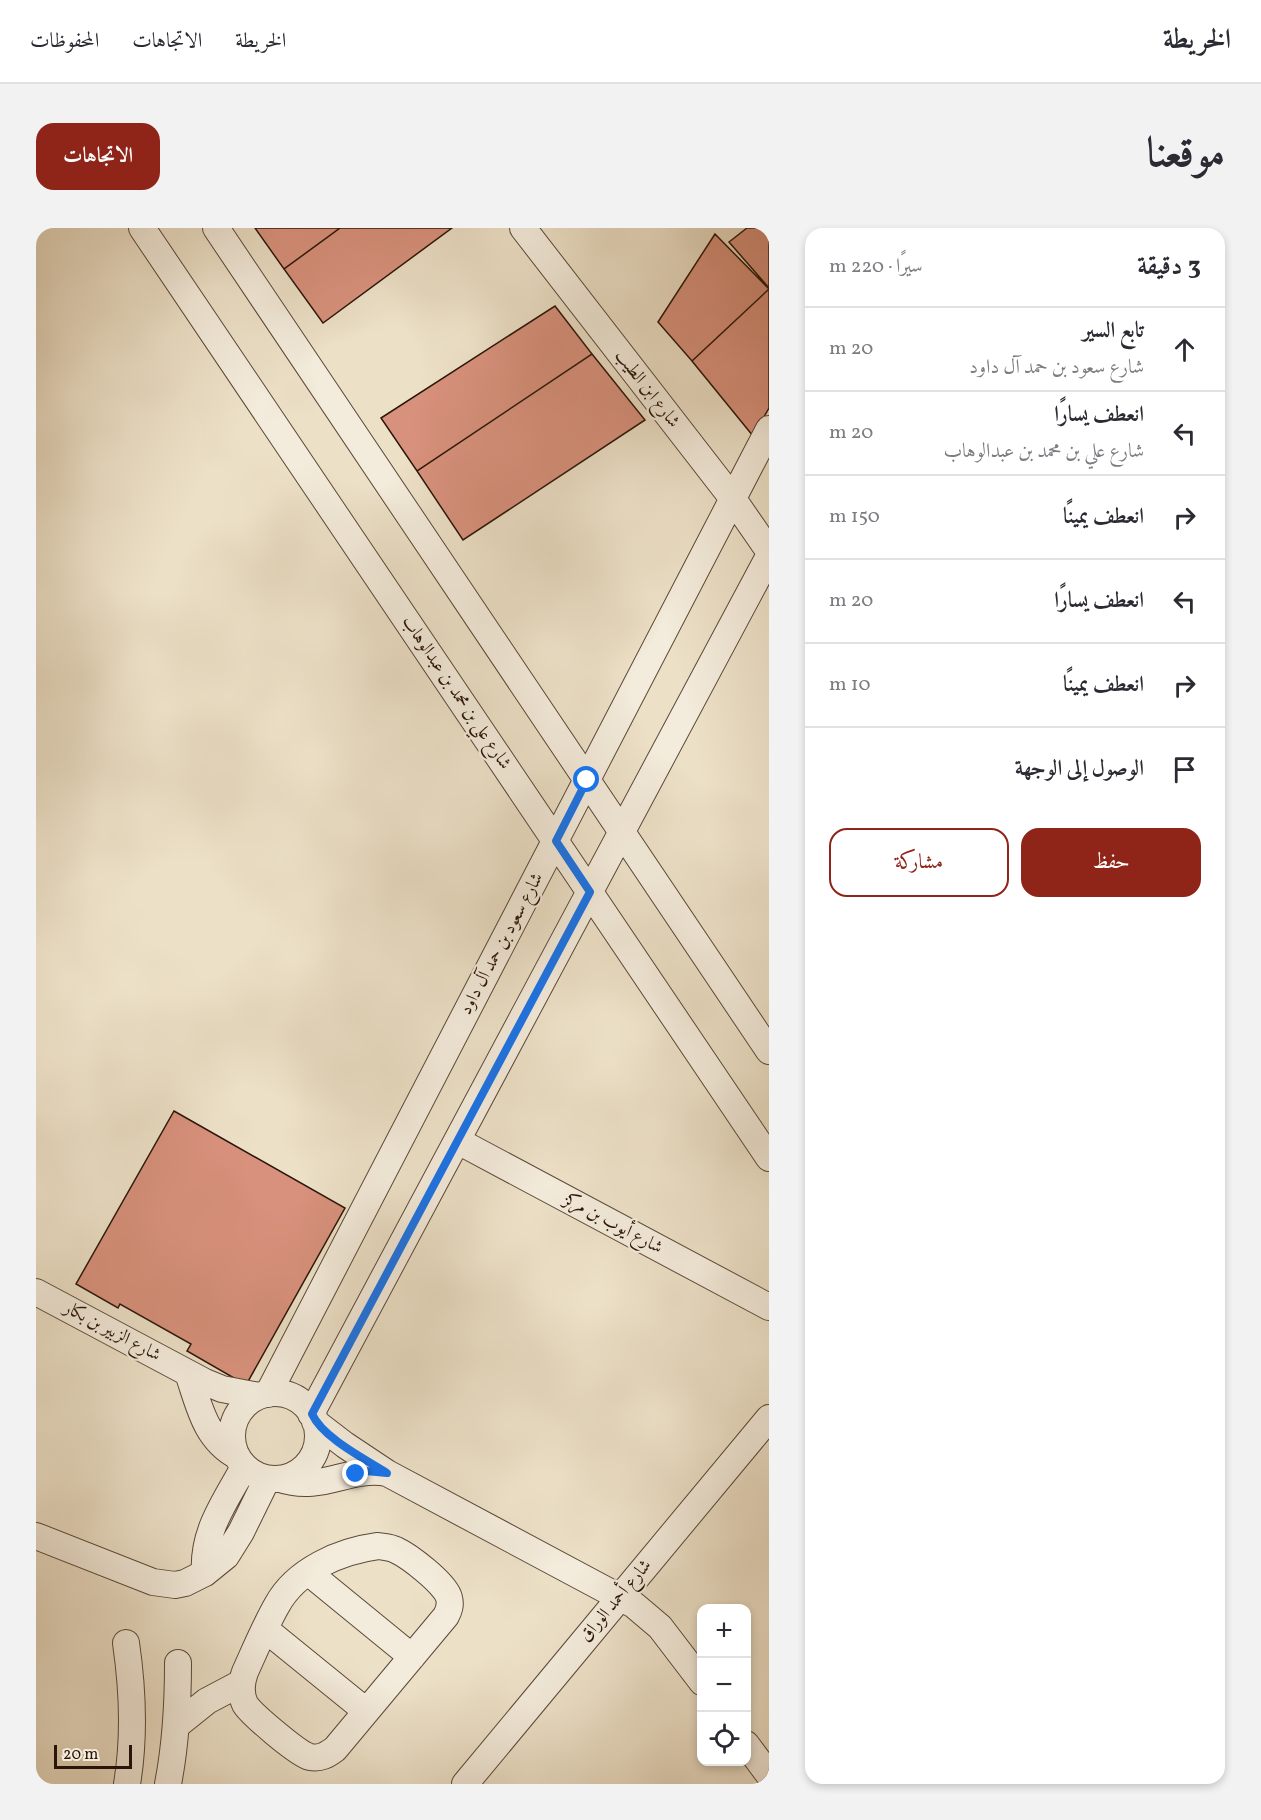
<!DOCTYPE html>
<html lang="ar">
<meta charset="utf-8">
<style>
body{margin:0;font-family:Vollkorn,Amiri,serif;background:#f2f2f3;color:#2b2b33;direction:rtl}
.controls{position:absolute;right:18px;bottom:18px;display:grid;overflow:hidden;border-radius:12px;box-shadow:0 3px 9px #0003}
.controls button{width:54px;height:54px;display:grid;place-items:center;padding:0;border:0;border-bottom:2px solid #e1e1e2;background:#fff;color:#2b2b33;font:30px sans-serif}
.scale{position:absolute;left:18px;bottom:15px;width:78px;box-sizing:border-box;padding-left:6px;border:3px solid #2b1509;border-top:0;font-size:16px;line-height:21px;white-space:nowrap;color:#2b1509;-webkit-text-stroke:4px #f3ebdb;paint-order:stroke}
.stop{position:absolute;width:18px;height:18px;margin:-14px;border:4px solid #1a73e8;border-radius:50%;background:#fff}
.stop.end{background:#1a73e8;border-color:#fff;box-shadow:0 2px 6px #0008}
.list{margin:0;padding:0;list-style:none}
h2{display:flex;justify-content:space-between;align-items:center;height:78px;margin:0;padding:0 24px;font-size:26px}
h2 small{font-size:20px;font-weight:400;color:#7c7c81}
.list li{display:grid;grid-template-columns:39px 1fr auto;gap:18px;align-items:center;box-sizing:border-box;height:84px;padding:0 24px;border-top:2px solid #e1e1e2}
.list b{display:block;font-size:22px;white-space:nowrap}
.list p{margin:0;font-size:20px;white-space:nowrap;color:#7c7c81}
.list em{font-size:20px;font-style:normal;color:#7c7c81}
.actions{display:flex;gap:12px;padding:18px 24px}
.actions a{flex:1;padding:14px 0;border:2px solid #8f2418;border-radius:18px;text-align:center;font-size:21px;color:#8f2418}
.actions .main{background:#8f2418;color:#fff}
.icon{flex:none;width:33px;height:33px;fill:none;stroke:currentColor;stroke-width:2;stroke-linecap:round;stroke-linejoin:round}
.map{position:relative;flex:none;width:733px;height:1556px;overflow:hidden;direction:ltr;border-radius:18px}
header{display:flex;align-items:center;gap:36px;box-sizing:border-box;height:84px;padding:0 30px;background:#fff;border-bottom:2px solid #e1e1e2}
header strong{font-size:28px}
nav{display:flex;gap:33px;margin-inline-start:auto;font-size:21px}
.intro{display:flex;align-items:center;justify-content:space-between;box-sizing:border-box;height:144px;padding:0 36px}
h1{margin:0;font-size:42px}
.button{padding:15px 27px;border-radius:18px;background:#8f2418;color:#fff;font-size:21px;font-weight:700}
main{display:flex;gap:36px;padding:0 36px}
aside{flex:1;background:#fff;border-radius:18px;box-shadow:0 3px 9px #0003}
.map>svg:first-child{display:block}
.building{fill:#d8917c;stroke:#2b1509;stroke-width:1.5}
.lines{fill:none;stroke-linecap:round;stroke-linejoin:round}
.minor-casing{stroke:#5b4838;stroke-width:28}
.minor{stroke:#f3ebdb;stroke-width:26}
.route{stroke:#1a73e8;stroke-width:8}
.labels{text-anchor:middle;dominant-baseline:central;stroke-width:4.5;stroke-linejoin:round;paint-order:stroke}
.street-label{font-size:18px;fill:#2b1509;stroke:#f3ebdb}
</style>
<header>
<strong>الخريطة</strong>
<nav><a>الخريطة</a><a>الاتجاهات</a><a>المحفوظات</a></nav>
</header>
<div class="intro"><h1>موقعنا</h1><a class="button">الاتجاهات</a></div>
<main>
<aside>
<h2>3 دقيقة<small>سيرًا · 220 m</small></h2>
<ul class="list">
<li><svg class="icon" aria-label="ahead" viewBox="0 0 24 24"><path d="M12 20V5M6 11l6-6 6 6"/></svg><div><b>تابع السير</b><p>شارع سعود بن حمد آل داود</p></div><em>20 m</em></li>
<li><svg class="icon" aria-label="left" viewBox="0 0 24 24"><path d="M17 20v-9H6M10 6l-5 5 5 5"/></svg><div><b>انعطف يسارًا</b><p>شارع علي بن محمد بن عبدالوهاب</p></div><em>20 m</em></li>
<li><svg class="icon" aria-label="right" viewBox="0 0 24 24"><path d="M7 20v-9h11M14 6l5 5-5 5"/></svg><div><b>انعطف يمينًا</b></div><em>150 m</em></li>
<li><svg class="icon" aria-label="left" viewBox="0 0 24 24"><path d="M17 20v-9H6M10 6l-5 5 5 5"/></svg><div><b>انعطف يسارًا</b></div><em>20 m</em></li>
<li><svg class="icon" aria-label="right" viewBox="0 0 24 24"><path d="M7 20v-9h11M14 6l5 5-5 5"/></svg><div><b>انعطف يمينًا</b></div><em>10 m</em></li>
<li><svg class="icon" aria-label="arrive" viewBox="0 0 24 24"><path d="M6 21V4h12l-3 4 3 4H6"/></svg><div><b>الوصول إلى الوجهة</b></div></li>
</ul>
<div class="actions"><a class="main">حفظ</a><a>مشاركة</a></div>
</aside>
<div class="map">
<svg width="733" height="1556" viewBox="0 0 733 1556">
<rect width="100%" height="100%" fill="#ece0c7"/>
<filter id="stains"><feTurbulence type="fractalNoise" baseFrequency=".00333" numOctaves="4"/><feColorMatrix values="0 0 0 0 .2 0 0 0 0 .09 0 0 0 0 .02 0 0 0 .5 -.17"/></filter>
<radialGradient id="worn" r=".72"><stop offset=".6" stop-color="#630" stop-opacity="0"/><stop offset="1" stop-color="#630" stop-opacity=".3"/></radialGradient>
<path class="building" d="M219,0H304L248,41Z
M304,0H416L287,95L248,41Z
M711,0H733V60L693,14Z
M679,6L733,61L656,133L622,94Z
M733,61V180L717,208L656,133Z
M519,78L556,126L381,243L345,190Z
M556,126L609,192L427,312L381,243Z
M138,883L309,980L210,1157L151,1123L155,1116L84,1076L82,1080L40,1056Z"/>
<g class="lines">
<defs>
<path id="minor" d="M106,0L733,930
M180,0L733,823
M487,0L697,271L733,323
M422,913L733,1079
M0,1064L169,1154L186,1161L223,1168
M152,1145C163,1177 169,1211 201,1228
M196 1208a43 43 0 1 1 86 0a43 43 0 1 1-86 0Z
M232,1166L733,201
M275,1186L733,328
M279,1194L309,1217L351,1245L598,1377L624,1399L666,1454
M244,1251C286,1265 313,1238 351,1245
M0,1308L117,1354L139,1357L149,1355L169,1345L190,1328L205,1304L231,1251
M342,1318C348,1319 354,1319 360,1322C373,1328 410,1356 413,1370C415,1377 413,1382 410,1388L299,1521C291,1527 284,1531 274,1529C262,1526 215,1486 209,1476C204,1465 205,1455 209,1444C219,1422 229,1398 241,1377C260,1342 304,1323 342,1318Z
M272,1344L376,1429
M169,1345C166,1304 189,1274 208,1239
M229,1401L330,1483
M90,1415C97,1463 99,1508 91,1556
M141,1497L171,1473L205,1455
M710,1516L733,1547
M132,1556C140,1515 142,1476 142,1435
M429,1556L733,1190"/>
</defs>
<use href="#minor" class="minor-casing"/>
<use href="#minor" class="minor"/>
</g>
<g class="lines">
<path class="route" d="M320,1246L330,1243L351,1245C329,1231 287,1210 276,1186L554,664L520,613L551,552"/>
</g>
<g class="labels">
<g class="street-label">
<text transform="translate(611 161) rotate(52)">شارع ابن الطيب</text>
<text transform="translate(420 465) rotate(56)">شارع علي بن محمد بن عبدالوهاب</text>
<text transform="translate(466 716) rotate(-62)">شارع سعود بن حمد آل داود</text>
<text transform="translate(577 996) rotate(28)">شارع أيوب بن مركز</text>
<text transform="translate(76 1104) rotate(28)">شارع الزبير بن بكار</text>
<text transform="translate(580 1373) rotate(-50)">شارع أحمد الوراق</text>
</g>
</g>
<rect width="100%" height="100%" filter="url(#stains)"/>
<rect width="100%" height="100%" fill="url(#worn)"/>
</svg>
<div class="controls">
<button>+</button>
<button>−</button>
<button><svg class="icon" aria-label="locate" viewBox="0 0 24 24"><circle cx="12" cy="12" r="6"/><path d="M12 2v4M12 18v4M2 12h4M18 12h4"/></svg></button>
</div>
<div class="scale">20 m</div>
<div class="stop" style="left:551px;top:552px"></div>
<div class="stop end" style="left:320px;top:1246px"></div>
</div>
</main>
